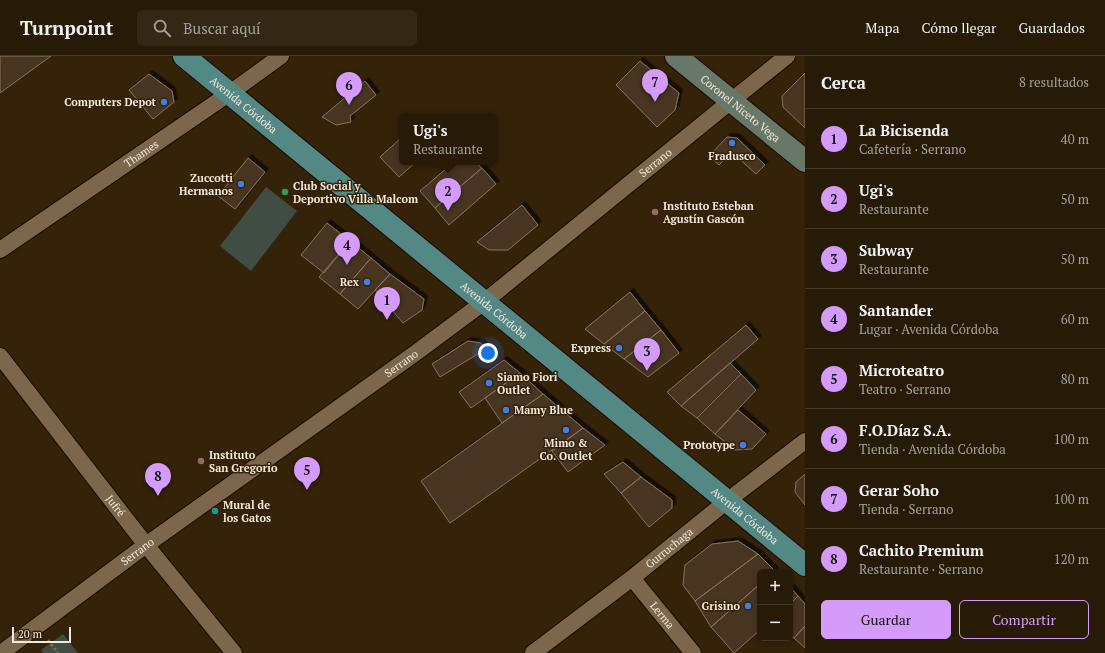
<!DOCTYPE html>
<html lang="es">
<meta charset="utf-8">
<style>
body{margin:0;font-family:"PT Serif",serif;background:#332715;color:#f1f3f6}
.controls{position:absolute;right:12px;bottom:12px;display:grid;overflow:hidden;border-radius:6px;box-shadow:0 2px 6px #0003}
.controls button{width:36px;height:36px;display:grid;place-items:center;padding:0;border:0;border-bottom:1px solid #433828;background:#271a07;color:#f1f3f6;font:20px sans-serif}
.scale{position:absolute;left:12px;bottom:10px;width:59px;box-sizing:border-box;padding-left:4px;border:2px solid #f5e9db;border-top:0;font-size:11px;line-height:14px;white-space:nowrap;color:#f5e9db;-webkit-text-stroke:3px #342209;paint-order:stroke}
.you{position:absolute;left:488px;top:297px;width:14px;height:14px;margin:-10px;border:3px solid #fff;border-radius:50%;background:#1a73e8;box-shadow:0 0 0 6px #1a73e833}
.badge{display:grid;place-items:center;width:26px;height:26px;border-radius:50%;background:#d59bfa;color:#111;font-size:13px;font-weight:700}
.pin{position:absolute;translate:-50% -33px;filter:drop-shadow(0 1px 2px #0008)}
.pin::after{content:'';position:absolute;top:21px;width:14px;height:12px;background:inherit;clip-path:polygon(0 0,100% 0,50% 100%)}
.popup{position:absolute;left:399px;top:57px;width:98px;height:52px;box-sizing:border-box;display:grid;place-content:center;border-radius:6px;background:#271a07;filter:drop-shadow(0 1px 3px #0005);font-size:13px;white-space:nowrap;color:#a4a19b}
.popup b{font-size:15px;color:#f1f3f6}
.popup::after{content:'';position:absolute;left:50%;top:100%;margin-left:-8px;border:8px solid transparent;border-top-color:#271a07}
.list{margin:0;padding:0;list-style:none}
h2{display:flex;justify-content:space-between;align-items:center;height:52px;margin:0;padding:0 16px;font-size:17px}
h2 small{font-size:13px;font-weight:400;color:#a4a19b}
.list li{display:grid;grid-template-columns:26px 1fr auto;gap:12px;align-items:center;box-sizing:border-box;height:60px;padding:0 16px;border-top:1px solid #433828}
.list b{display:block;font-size:15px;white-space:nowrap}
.list p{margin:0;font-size:13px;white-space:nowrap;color:#a4a19b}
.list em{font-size:13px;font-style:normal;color:#a4a19b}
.actions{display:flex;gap:8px;padding:12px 16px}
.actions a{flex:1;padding:9px 0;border:1px solid #d59bfa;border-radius:6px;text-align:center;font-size:14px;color:#d59bfa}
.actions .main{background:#d59bfa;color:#111}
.icon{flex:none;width:22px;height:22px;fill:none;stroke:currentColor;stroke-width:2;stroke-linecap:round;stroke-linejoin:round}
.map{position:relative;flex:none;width:805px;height:597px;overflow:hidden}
header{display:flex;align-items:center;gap:24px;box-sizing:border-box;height:56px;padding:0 20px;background:#271a07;border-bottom:1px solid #433828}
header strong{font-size:19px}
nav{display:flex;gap:22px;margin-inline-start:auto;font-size:14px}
.search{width:280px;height:36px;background:#332715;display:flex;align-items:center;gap:10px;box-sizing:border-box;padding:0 14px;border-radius:6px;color:#a4a19b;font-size:15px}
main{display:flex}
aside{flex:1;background:#271a07}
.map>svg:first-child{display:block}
.green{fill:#3f4d42}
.building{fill:#463621;stroke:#887359;filter:url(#shadow)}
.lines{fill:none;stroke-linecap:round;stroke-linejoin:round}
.street-casing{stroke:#1b0b00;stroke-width:18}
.secondary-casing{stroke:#1b0b00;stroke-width:24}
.primary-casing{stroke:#1b0b00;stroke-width:24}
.path{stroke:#7e6e59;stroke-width:2.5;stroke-dasharray:3 2;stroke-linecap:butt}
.street{stroke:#7c674d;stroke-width:16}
.secondary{stroke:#687868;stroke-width:22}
.primary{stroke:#548884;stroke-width:22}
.shop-dot{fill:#3f7fe0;stroke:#342209;stroke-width:1.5}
.leisure-dot{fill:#2e9e5b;stroke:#342209;stroke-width:1.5}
.education-dot{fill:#8d6e63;stroke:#342209;stroke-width:1.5}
.culture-dot{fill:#0f9aa8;stroke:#342209;stroke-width:1.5}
.labels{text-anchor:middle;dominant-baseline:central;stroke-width:3;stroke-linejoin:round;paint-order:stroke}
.poi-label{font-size:11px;font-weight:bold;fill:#f5e9db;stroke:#342209;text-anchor:end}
.street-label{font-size:11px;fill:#f5e9db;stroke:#342209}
</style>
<header>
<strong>Turnpoint</strong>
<div class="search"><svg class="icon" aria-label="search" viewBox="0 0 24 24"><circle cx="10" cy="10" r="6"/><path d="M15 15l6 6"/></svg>Buscar aquí</div>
<nav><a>Mapa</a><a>Cómo llegar</a><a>Guardados</a></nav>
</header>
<main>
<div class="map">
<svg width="805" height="597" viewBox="0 0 805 597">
<defs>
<filter id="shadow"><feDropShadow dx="3.5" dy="-3.5" stdDeviation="0" flood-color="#0009"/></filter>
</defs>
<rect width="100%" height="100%" fill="#342209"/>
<path class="green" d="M266,131L297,155L251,215L220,190Z
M63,578L78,597H43L41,594Z"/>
<path class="building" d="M0,0H51L0,37Z
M640,5L679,37L675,54L657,71L616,29Z
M805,17V72L783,51L782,40Z
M149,18L172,35L174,46L153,63L129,34Z
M365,25L376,39L350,60L351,66L336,69L322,61Z
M402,81V106H416L399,121L380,101Z
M727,81L737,82L765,109L756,118L732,96L719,109L709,100Z
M248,102L265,116L235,153L218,140Z
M454,106H475L482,112L435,152L420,135Z
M482,112L496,128L449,169L435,152Z
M522,149L538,169L508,194H489L477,186Z
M327,167L350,185L324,217L301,199Z
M350,185L371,202L340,238L319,221Z
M371,202L390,218L358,253L340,238Z
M390,218L424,243L422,254L403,267L375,234Z
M630,236L645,255L604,288L585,273Z
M645,255L661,274L624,303L604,288Z
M746,269L758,283L681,350L667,336Z
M661,274L679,297L648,321L624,303Z
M468,285L481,287L486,293L440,321L432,308Z
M504,304L520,317L471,352L459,336Z
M730,307L741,318L697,362L681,350Z
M520,317L543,338L502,367L485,342Z
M741,318L756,334L715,378L697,362Z
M543,338L583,372L450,467L421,425Z
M738,354L766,378L752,393L735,394L715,378Z
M583,372L605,389L568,416L552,395Z
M623,406L641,421L621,437L604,418Z
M805,418V449L795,436L796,426Z
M641,421L672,444V452L649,471L621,437Z
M738,485L758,498L695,545L683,529L685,509L712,488Z
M758,498L775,515L774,516H760V528L711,571L695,545Z
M760,528V574L734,597L711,571Z
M790,531L798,540L790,548Z
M798,540L805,548V570L794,582L790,579V548Z
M805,570V592L794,582Z"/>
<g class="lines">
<defs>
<g id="street">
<path id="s1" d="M0,194L230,37L281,0"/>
<path id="s2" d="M0,300L146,489L234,597"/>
<path id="s3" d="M632,522L693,597"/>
<path id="s4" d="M1,597L146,489L417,296L484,246L731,45L787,0"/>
<path id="s5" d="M533,597L632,522L727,445L805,385"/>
</g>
<g id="secondary">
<path id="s6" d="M676,0L805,105"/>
</g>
<g id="primary">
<path id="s7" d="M184,0L805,509"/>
</g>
</defs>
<use href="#street" class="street-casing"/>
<use href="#secondary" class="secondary-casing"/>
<use href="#primary" class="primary-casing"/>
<path class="path" d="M48,584L58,597"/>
<use href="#street" class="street"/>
<use href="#secondary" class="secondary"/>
<use href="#primary" class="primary"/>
</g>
<g class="shop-dot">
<circle cx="164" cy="46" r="4"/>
<circle cx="732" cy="87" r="4"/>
<circle cx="241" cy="128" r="4"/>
<circle cx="367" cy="226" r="4"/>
<circle cx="619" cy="292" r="4"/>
<circle cx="489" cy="327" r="4"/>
<circle cx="506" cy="354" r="4"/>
<circle cx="566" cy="374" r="4"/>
<circle cx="743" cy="389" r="4"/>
<circle cx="748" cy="550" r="4"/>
</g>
<circle class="leisure-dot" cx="285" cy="136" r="4"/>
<g class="education-dot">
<circle cx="655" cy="156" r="4"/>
<circle cx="201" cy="405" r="4"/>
</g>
<circle class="culture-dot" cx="215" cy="455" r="4"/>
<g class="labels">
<g class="poi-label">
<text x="156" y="46">Computers Depot</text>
<text x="732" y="100" text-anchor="middle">Fradusco</text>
<text x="233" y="122">Zuccotti<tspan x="233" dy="13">Hermanos</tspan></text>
<text x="293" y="130" text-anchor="start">Club Social y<tspan x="293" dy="13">Deportivo Villa Malcom</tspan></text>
<text x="663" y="150" text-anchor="start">Instituto Esteban<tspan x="663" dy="13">Agustín Gascón</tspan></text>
<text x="359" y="226">Rex</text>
<text x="611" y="292">Express</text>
<text x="497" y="321" text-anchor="start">Siamo Fiori<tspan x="497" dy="13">Outlet</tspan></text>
<text x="514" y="354" text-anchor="start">Mamy Blue</text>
<text x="566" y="387" text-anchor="middle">Mimo &amp;<tspan x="566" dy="13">Co. Outlet</tspan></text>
<text x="735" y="389">Prototype</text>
<text x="209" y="399" text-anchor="start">Instituto<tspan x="209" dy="13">San Gregorio</tspan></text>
<text x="223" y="449" text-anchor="start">Mural de<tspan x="223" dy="13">los Gatos</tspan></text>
<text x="740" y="550">Grisino</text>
</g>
<g class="street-label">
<text stroke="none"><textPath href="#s7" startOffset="77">Avenida Córdoba</textPath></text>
<text stroke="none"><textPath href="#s6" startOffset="83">Coronel Niceto Vega</textPath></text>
<text stroke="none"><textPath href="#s1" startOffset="171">Thames</textPath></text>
<text stroke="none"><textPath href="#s4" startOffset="818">Serrano</textPath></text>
<text stroke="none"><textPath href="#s7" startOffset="401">Avenida Córdoba</textPath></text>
<text stroke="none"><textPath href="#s4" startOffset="494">Serrano</textPath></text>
<text stroke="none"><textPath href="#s2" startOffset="189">Jufré</textPath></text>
<text stroke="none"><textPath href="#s7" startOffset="725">Avenida Córdoba</textPath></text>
<text stroke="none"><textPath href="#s5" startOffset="172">Gurruchaga</textPath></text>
<text stroke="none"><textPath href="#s4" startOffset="170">Serrano</textPath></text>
<text stroke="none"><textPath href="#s3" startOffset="48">Lerma</textPath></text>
</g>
</g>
</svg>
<div class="controls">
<button>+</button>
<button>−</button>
</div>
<div class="scale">20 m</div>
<div class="you"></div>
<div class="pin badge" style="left:387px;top:264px">1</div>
<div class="pin badge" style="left:448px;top:155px">2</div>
<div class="popup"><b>Ugi's</b>Restaurante</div>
<div class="pin badge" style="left:647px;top:315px">3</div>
<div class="pin badge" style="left:347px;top:209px">4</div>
<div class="pin badge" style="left:307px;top:434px">5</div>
<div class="pin badge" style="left:349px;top:49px">6</div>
<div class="pin badge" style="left:655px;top:46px">7</div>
<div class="pin badge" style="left:158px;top:440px">8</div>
</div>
<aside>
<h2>Cerca<small>8 resultados</small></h2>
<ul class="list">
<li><span class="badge">1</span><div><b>La Bicisenda</b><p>Cafetería · Serrano</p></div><em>40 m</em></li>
<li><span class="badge">2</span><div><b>Ugi's</b><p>Restaurante</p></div><em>50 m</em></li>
<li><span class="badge">3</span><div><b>Subway</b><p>Restaurante</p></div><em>50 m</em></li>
<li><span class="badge">4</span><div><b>Santander</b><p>Lugar · Avenida Córdoba</p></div><em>60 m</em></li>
<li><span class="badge">5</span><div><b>Microteatro</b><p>Teatro · Serrano</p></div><em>80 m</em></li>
<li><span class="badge">6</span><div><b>F.O.Díaz S.A.</b><p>Tienda · Avenida Córdoba</p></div><em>100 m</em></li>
<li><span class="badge">7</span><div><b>Gerar Soho</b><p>Tienda · Serrano</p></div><em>100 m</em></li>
<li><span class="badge">8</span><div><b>Cachito Premium</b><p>Restaurante · Serrano</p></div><em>120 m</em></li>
</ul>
<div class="actions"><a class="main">Guardar</a><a>Compartir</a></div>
</aside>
</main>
